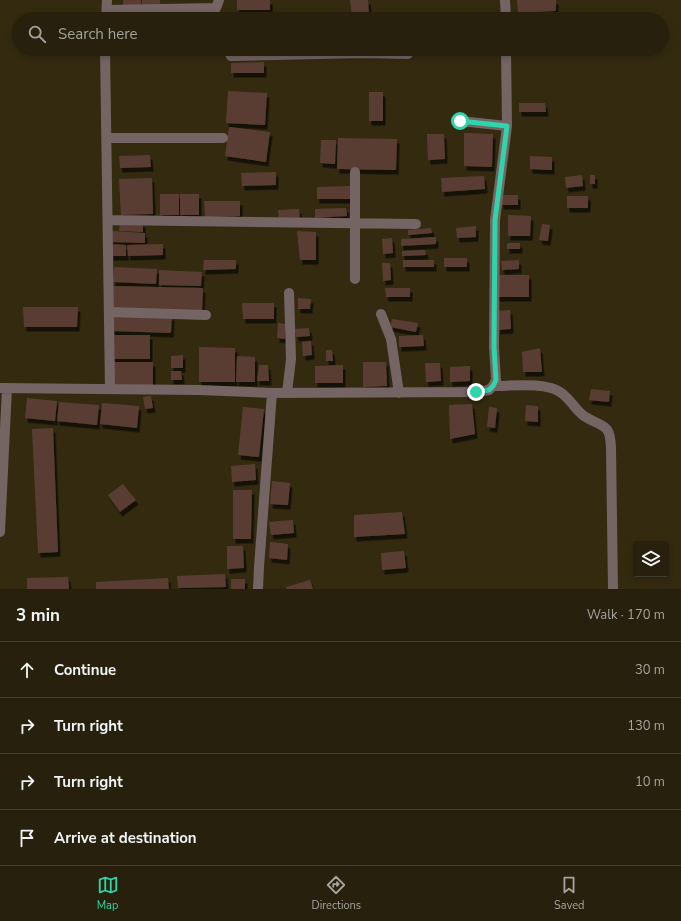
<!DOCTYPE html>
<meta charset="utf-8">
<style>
body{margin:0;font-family:"Nunito Sans",sans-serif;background:#2e2815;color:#f1f3f6}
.controls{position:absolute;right:12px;bottom:12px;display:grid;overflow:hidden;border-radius:4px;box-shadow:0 2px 6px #0003}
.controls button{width:36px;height:36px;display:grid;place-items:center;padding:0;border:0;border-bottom:1px solid #423e2d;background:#26200c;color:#f1f3f6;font:20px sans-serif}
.stop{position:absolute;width:12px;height:12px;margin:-9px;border:3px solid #2fd4aa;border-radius:50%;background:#fff}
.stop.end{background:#2fd4aa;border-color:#fff;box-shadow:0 1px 4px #0008}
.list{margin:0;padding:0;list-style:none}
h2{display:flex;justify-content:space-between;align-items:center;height:52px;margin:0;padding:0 16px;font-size:17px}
h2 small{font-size:13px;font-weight:400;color:#a4a39d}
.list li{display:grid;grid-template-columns:26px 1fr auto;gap:12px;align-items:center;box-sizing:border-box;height:56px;padding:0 16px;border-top:1px solid #423e2d}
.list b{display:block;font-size:15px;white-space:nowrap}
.list em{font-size:13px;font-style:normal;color:#a4a39d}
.icon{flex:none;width:22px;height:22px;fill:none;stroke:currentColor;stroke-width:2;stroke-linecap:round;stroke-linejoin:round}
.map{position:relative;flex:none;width:681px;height:589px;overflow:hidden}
.search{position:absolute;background:#26200c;box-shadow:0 2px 6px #0003;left:12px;right:12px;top:12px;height:44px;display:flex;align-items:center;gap:10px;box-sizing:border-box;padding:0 14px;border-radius:22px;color:#a4a39d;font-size:15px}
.sheet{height:276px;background:#26200c}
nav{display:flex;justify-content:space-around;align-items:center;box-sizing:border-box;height:56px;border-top:1px solid #423e2d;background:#26200c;font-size:11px;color:#a4a39d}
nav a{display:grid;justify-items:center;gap:2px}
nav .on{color:#2fd4aa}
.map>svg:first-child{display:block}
.building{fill:#5a3e33;filter:url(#shadow)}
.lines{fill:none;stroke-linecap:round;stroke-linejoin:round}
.minor{stroke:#746463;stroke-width:10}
.route{stroke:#2fd4aa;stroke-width:5}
</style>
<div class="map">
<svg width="681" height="589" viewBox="0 0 681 589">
<defs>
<filter id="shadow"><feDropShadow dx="2.5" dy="4.5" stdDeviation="0" flood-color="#0009"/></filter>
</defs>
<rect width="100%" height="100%" fill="#332a10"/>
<path class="building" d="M123,0H141V7H123Z
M142,0H160V6L142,7Z
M237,0H270V10H237Z
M350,0H368L369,14L352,16Z
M517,0H556V11L518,13Z
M371,15H390V19H371Z
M93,16V19H53V17Z
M236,49H277V52H236Z
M264,62V73H231V63Z
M228,91L267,93L265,125L226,123Z
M369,92H383V121H369Z
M519,103H545L546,112H519Z
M229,127L270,132L266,162L225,156Z
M464,133L493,134L492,167L464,166Z
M427,134H444L445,159L428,160Z
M338,138L397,139L396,170L337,169Z
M321,140H336L335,164L320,163Z
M150,155L151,167L120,168L119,156Z
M530,156L552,157V170L530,169Z
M276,172V185L242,186L241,173Z
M582,175L583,186L566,188L565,177Z
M590,175H595V184H590Z
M484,176L485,189L442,192L441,178Z
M152,178L153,214L121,215L119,179Z
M350,186V199H317V187Z
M160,194H179V215H160Z
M180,194H199V215H180Z
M501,195H518V205H501Z
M567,196H588V208H567Z
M204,201H240V216L205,217Z
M346,208L347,216L315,218V209Z
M299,209L300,219L279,221L278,210Z
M508,215L531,216L530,236H508Z
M120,222L143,223V232L119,231Z
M542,224L550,225L548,241L539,240Z
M476,226V237L457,238L456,228Z
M431,228L432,233L408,235V230Z
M112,231L145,233V243L111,242Z
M297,231L316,232V260H300Z
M436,237V244L401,246V239Z
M392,238L393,253L383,254L382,239Z
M507,243H520V249H507Z
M111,244L126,245V256H111Z
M163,244V255L128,256L127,245Z
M425,250L426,255L402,256V251Z
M444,258H467V267H444Z
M204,260H236V269L203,270Z
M403,260H434V267H403Z
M519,260V269L502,270L501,261Z
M382,263H390L391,280L383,281Z
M114,267L157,269L156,284L113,282Z
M159,270L202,272L201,286L159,285Z
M496,275H529V297H496Z
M112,286L203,288L202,313L111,310Z
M385,288H410V297H386Z
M298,298L311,299L310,309H298Z
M242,303H274V319H243Z
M23,307H78L77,327H24Z
M510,310L511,329L498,330L497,311Z
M113,314L172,316L171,333L112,331Z
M392,319L418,323L416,332L390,327Z
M278,323L285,324V339L277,338Z
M309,328L310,336L296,337L295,329Z
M113,335H150V359H113Z
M423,335L424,346L399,347V336Z
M311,341L312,355L303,356L302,342Z
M199,347L235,348V382H199Z
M540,348L542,372H523L522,352Z
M326,350H332L333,361H326Z
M183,355V368H171V356Z
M237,356L255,357V382H236Z
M112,362H153V387L112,386Z
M363,362H386L387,386L363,387Z
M425,363H440L441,381L426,382Z
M259,365H268L269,381H257Z
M343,365V383H315V366Z
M470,366V381L450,382V367Z
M171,371H181L182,380H171Z
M591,389L610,391L609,402L589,400Z
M151,396L153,408L145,409L143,397Z
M27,398L57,401L55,421L25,418Z
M59,402L99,405L97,425L57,421Z
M102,403L139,406L137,428L100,424Z
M472,404L475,434L450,439L449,405Z
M526,405L538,406V422L525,421Z
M243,407L264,409L259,457L238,455Z
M489,407L497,408L495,428L487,427Z
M53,428L58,552L38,553L32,429Z
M255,464L256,480L232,482L231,466Z
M272,481L290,483L288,505L270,504Z
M123,484L136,500L120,512L108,495Z
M233,490H252L251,539H233Z
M402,512L405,534L354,537V515Z
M293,520L294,533L271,535L269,522Z
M270,542L288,544L287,560L269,558Z
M227,546H243L244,568L227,569Z
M404,551L406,568L382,570L381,553Z
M225,574L226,587L178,588L177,576Z
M68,577L69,589H27V578Z
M168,578L169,589H96V582Z
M231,579H245V589H231Z
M310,580L313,589H287L286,587Z"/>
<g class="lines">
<path class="minor" d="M505,0L506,19
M107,10L216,8L219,0
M106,19L107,0
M105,49L110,389
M227,49L231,56L362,53L408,54
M105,51L193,49
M460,121L507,126
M107,138H223
M109,220L416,224
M355,279V172
M109,312L206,315
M381,314L391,339L399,393
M493,386C512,386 545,382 560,392C570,398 575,410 584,416C603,428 610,422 611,448L613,589
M0,388L199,390L272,393L476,392L489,390L493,386L496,380L494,347L495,220L507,126L506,49
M287,393L291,359L289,293
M0,532L7,388
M258,589L259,567L272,393"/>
</g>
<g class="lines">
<path class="route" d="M460,121L507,126L495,220L494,347L496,380L493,386L489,390L476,392"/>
</g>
</svg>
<div class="controls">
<button><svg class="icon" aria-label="layers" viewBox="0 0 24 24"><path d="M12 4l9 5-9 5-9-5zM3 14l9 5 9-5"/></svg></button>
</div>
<div class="stop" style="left:460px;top:121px"></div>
<div class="stop end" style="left:476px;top:392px"></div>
<div class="search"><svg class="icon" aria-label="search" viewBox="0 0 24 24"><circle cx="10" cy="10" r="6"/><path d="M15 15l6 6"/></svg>Search here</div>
</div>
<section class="sheet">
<h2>3 min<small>Walk · 170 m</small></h2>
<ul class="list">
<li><svg class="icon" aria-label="ahead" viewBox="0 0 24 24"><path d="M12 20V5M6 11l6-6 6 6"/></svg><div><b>Continue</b></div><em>30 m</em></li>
<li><svg class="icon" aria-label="right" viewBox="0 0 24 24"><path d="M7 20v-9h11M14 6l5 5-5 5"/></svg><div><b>Turn right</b></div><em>130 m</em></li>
<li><svg class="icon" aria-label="right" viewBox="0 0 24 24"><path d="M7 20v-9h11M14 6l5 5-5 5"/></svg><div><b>Turn right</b></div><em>10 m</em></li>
<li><svg class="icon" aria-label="arrive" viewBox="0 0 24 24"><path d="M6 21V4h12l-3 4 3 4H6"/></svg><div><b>Arrive at destination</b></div></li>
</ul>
</section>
<nav>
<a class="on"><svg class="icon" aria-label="map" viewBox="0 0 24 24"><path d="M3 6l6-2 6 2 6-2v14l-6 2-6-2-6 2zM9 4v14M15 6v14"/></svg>Map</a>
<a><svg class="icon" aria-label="directions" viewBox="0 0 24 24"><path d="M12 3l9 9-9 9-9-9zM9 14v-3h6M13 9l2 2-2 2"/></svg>Directions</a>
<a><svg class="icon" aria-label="saved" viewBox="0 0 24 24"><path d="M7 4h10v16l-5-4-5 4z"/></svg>Saved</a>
</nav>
